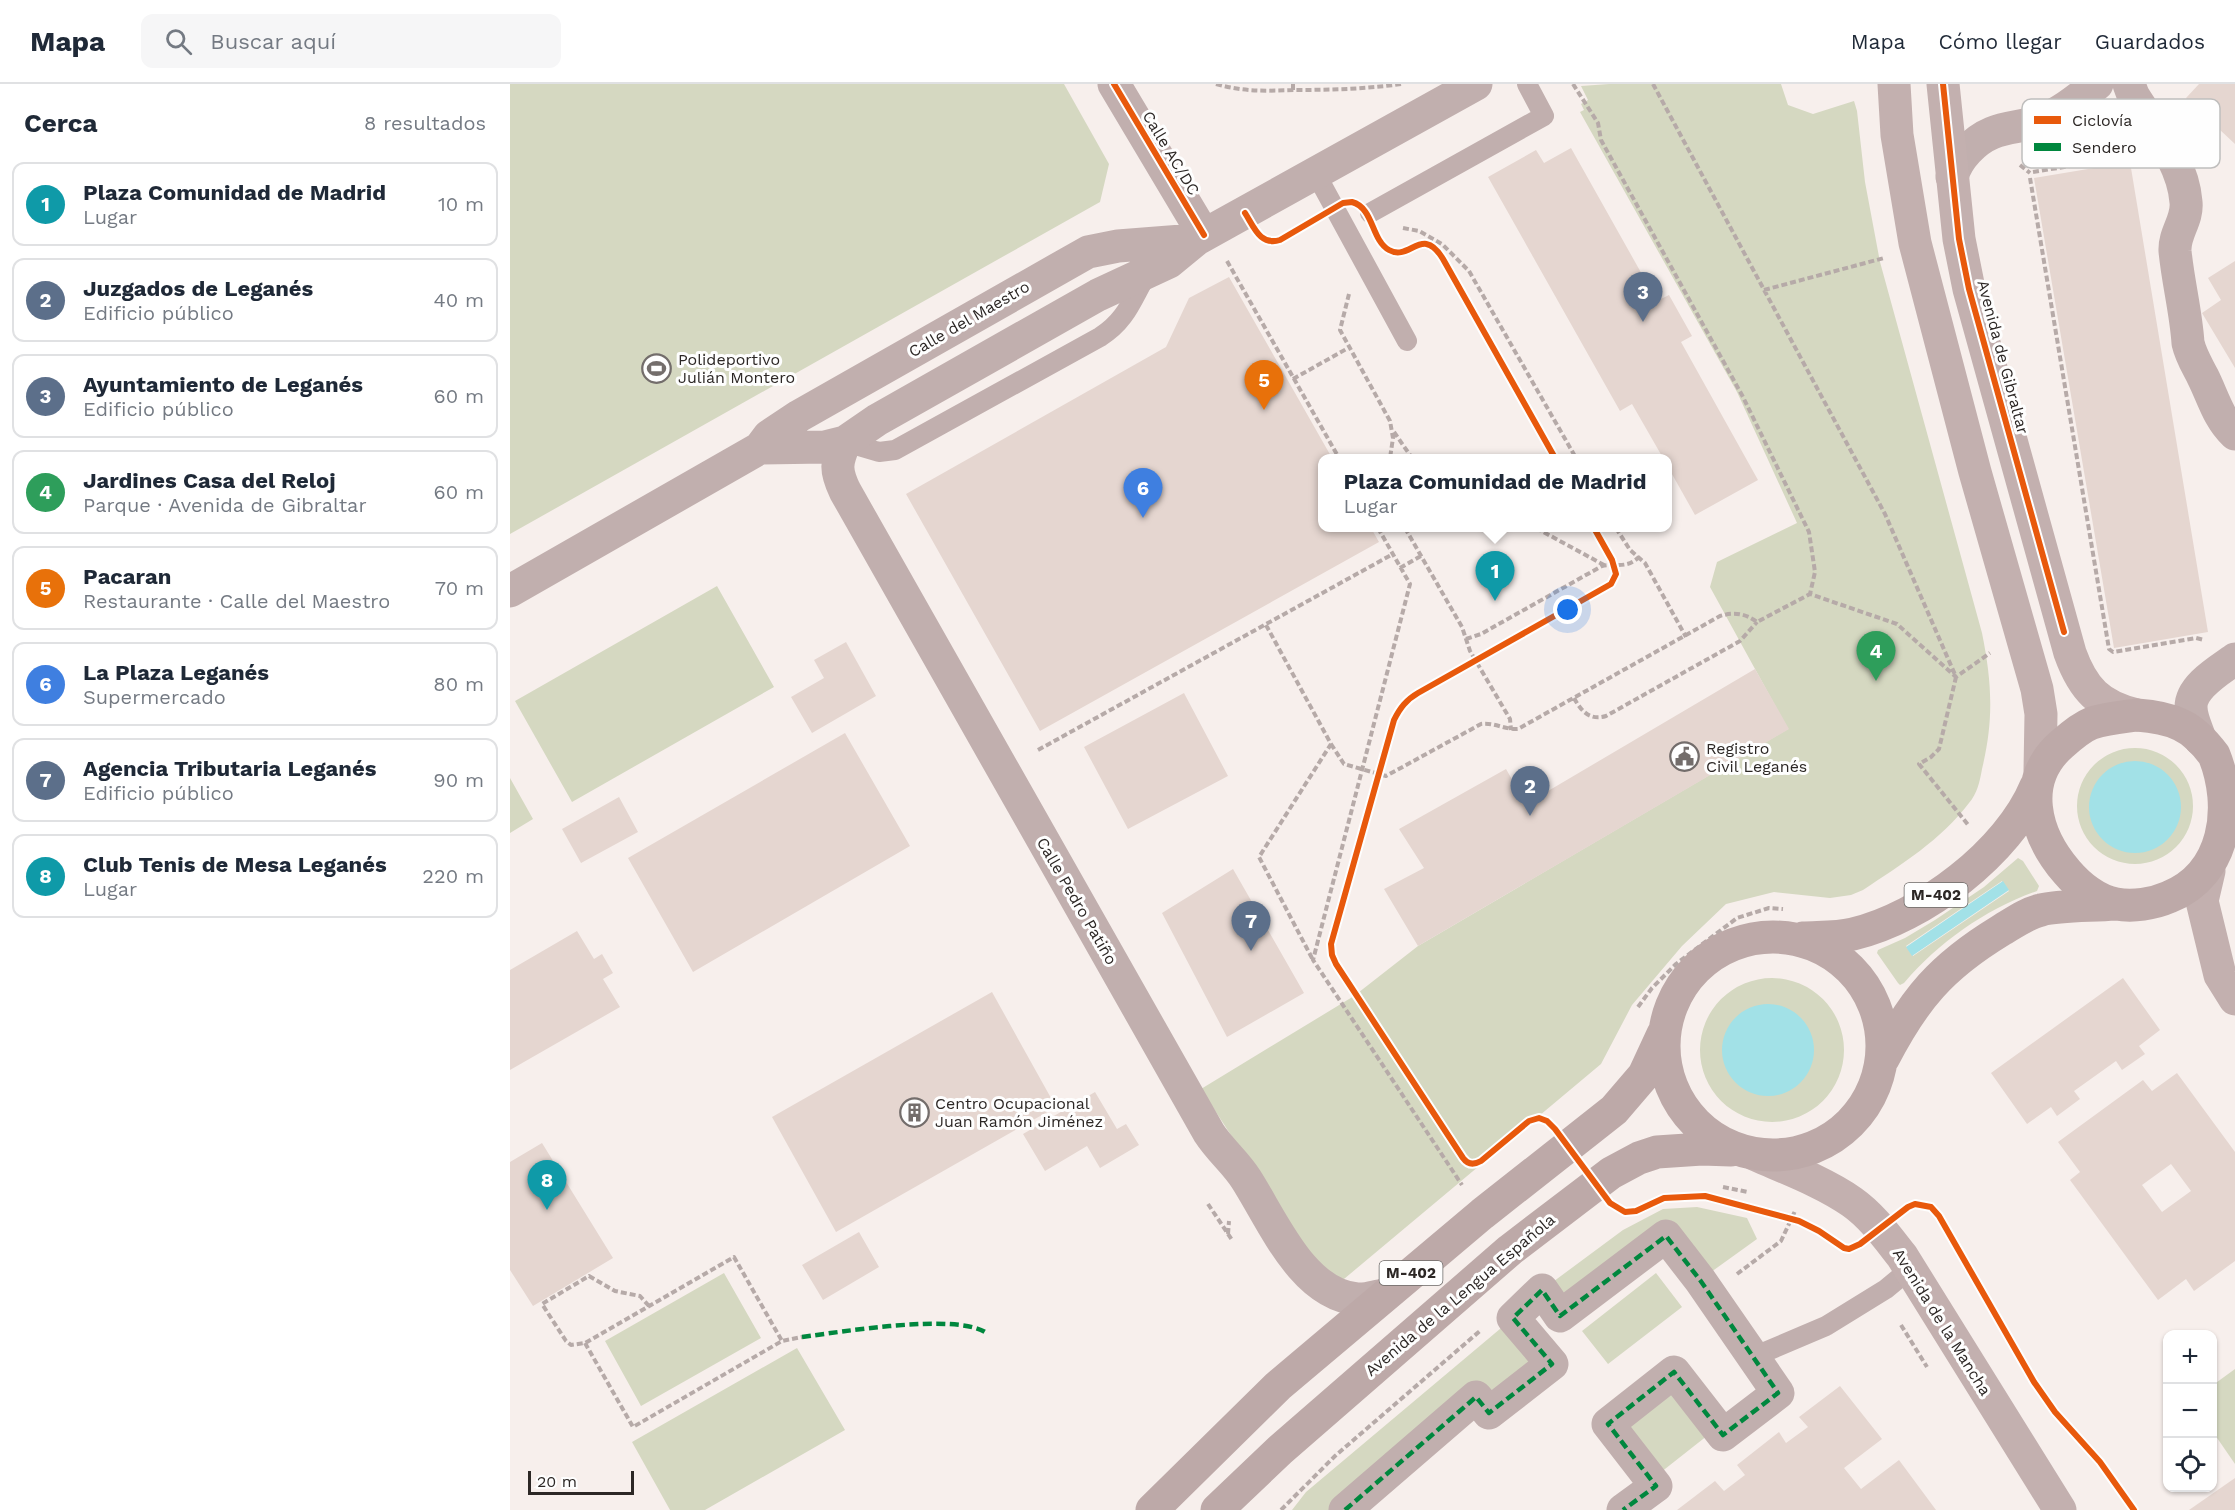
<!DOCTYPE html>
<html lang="es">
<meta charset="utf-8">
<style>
body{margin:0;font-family:"Work Sans",sans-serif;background:#f6f6f7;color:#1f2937}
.controls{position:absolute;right:18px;bottom:18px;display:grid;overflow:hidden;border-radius:12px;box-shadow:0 2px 4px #0004}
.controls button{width:54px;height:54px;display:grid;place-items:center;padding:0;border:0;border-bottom:2px solid #e0e1e3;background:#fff;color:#1f2937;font:30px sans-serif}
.scale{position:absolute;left:18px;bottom:15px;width:106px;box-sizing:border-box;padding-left:6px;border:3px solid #2c2725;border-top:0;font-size:16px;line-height:21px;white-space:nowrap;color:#2c2725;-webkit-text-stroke:4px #fefefe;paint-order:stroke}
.you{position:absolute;left:1058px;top:526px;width:21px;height:21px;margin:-15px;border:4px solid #fff;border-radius:50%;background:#1a73e8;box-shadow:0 0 0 9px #1a73e833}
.badge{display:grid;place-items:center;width:39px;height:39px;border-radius:50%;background:#2563eb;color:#fff;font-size:20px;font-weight:700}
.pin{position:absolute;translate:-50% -50px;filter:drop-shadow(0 2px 3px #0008)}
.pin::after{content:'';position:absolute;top:32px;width:21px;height:18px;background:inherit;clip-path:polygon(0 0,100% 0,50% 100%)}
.popup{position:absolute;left:808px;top:370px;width:354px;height:78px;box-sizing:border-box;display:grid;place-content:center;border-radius:12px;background:#fff;filter:drop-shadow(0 2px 4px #0005);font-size:20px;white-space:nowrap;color:#747a83}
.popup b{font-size:22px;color:#1f2937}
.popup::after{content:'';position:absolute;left:50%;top:100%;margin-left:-12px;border:12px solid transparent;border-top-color:#fff}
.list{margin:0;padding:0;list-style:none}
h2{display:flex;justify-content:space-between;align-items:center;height:78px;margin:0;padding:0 24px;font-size:26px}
h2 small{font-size:20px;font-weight:400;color:#747a83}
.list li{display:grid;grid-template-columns:39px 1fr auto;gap:18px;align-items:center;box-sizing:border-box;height:84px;margin:0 12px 12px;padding:0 12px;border:2px solid #e0e1e3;border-radius:12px}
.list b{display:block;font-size:22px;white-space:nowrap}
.list p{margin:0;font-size:20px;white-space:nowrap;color:#747a83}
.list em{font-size:20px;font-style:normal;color:#747a83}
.icon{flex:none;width:33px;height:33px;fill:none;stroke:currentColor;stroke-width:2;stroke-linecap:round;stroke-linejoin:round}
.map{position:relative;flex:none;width:1725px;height:1426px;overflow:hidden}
header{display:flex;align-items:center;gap:36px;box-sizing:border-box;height:84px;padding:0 30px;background:#fff;border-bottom:2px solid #e0e1e3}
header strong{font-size:28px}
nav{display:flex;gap:33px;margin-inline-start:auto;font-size:21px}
.search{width:420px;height:54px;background:#f6f6f7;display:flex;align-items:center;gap:15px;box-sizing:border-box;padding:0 21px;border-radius:12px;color:#747a83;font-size:22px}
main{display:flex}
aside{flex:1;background:#fff}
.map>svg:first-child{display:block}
.green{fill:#d5d8c1;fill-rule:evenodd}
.water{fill:#a2e1e7}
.building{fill:#e5d6d0;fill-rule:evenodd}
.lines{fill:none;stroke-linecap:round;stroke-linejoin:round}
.path{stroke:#b6aaa8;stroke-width:4;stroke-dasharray:6 3;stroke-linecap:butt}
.lane{stroke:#c1afae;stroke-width:20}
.street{stroke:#c1afae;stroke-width:33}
.primary{stroke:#c3b0af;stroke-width:33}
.highway{stroke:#bda9a8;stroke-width:33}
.quiet{stroke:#00873e;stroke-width:4.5;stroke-dasharray:9 4.5;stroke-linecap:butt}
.cycleway-casing{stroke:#fefefe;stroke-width:10}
.cycleway{stroke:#e8590c;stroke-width:6}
.labels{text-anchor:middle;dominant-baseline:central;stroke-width:6;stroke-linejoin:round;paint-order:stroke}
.shield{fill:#fefefe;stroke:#6b6866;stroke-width:1.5}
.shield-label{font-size:15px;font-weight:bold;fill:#2c2725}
.street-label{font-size:16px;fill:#2c2725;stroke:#fefefe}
.poi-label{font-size:16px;fill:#2c2725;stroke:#fefefe;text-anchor:start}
.key{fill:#fefefe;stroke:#bfbebd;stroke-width:1.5}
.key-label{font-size:16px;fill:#2c2725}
</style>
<header>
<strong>Mapa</strong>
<div class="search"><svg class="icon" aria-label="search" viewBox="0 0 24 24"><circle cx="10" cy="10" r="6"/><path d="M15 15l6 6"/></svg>Buscar aquí</div>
<nav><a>Mapa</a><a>Cómo llegar</a><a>Guardados</a></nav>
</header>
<main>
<aside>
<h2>Cerca<small>8 resultados</small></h2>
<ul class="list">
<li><span class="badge" style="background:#0f9aa8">1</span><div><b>Plaza Comunidad de Madrid</b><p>Lugar</p></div><em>10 m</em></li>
<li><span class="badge" style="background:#5c6f8a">2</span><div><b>Juzgados de Leganés</b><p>Edificio público</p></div><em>40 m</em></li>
<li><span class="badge" style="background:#5c6f8a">3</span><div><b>Ayuntamiento de Leganés</b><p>Edificio público</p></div><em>60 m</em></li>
<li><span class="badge" style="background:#2e9e5b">4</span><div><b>Jardines Casa del Reloj</b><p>Parque · Avenida de Gibraltar</p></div><em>60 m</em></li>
<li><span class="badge" style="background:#e8710a">5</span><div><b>Pacaran</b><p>Restaurante · Calle del Maestro</p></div><em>70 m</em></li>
<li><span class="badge" style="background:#3f7fe0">6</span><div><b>La Plaza Leganés</b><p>Supermercado</p></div><em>80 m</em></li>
<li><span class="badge" style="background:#5c6f8a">7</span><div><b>Agencia Tributaria Leganés</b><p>Edificio público</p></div><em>90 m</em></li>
<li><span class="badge" style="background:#0f9aa8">8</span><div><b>Club Tenis de Mesa Leganés</b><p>Lugar</p></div><em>220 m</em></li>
</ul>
</aside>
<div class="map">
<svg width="1725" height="1426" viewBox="0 0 1725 1426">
<rect width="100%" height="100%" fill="#f7efec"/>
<path class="green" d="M0,0H554L599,80L590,118L0,450Z
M1099,0H1271L1278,21L1303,30L1344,17L1347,27L1355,98L1370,178L1472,549C1482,598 1484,636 1472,685C1470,697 1467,710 1459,719C1431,756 1392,780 1353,806L1341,811L1320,814L1264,808L1216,820L1172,862L1122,921L1091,980L834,1195L820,1192L799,1171L691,1005L844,912L908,862L1278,645L1200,503L1207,478L1287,439L1227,308L1070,28L1074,26L1071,20L1078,16L1071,2Z
M207,502L264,603L62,718L5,617Z
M1567 722a58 58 0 1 1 116 0a58 58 0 1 1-116 0Z
M0,694L23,735L0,749Z
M1508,774L1513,777L1529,802L1527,807C1476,825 1429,858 1394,899L1390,901L1388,899L1367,869L1368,866L1395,854L1425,836L1474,803ZM1492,797L1499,807L1403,872L1396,862Z
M1190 966a72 72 0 1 1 144 0a72 72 0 1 1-144 0Z
M1187,1123L1237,1134L1247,1155L1190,1196L1157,1152L1050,1232L1032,1206L1113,1146L1153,1125Z
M214,1189L251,1254L131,1322L95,1257Z
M1146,1189L1172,1223L1098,1280L1072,1247Z
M1003,1234L1042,1280L966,1313L835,1426H782L796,1408Z
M287,1264L335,1346L195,1426H160L122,1358Z
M1725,1285V1380L1703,1348V1301Z
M1164,1288L1207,1344L1141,1396L1098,1340Z"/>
<path class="water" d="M1579 723a46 46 0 1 1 92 0a46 46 0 1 1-92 0Z
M1493,797L1499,806L1402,872L1396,863Z
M1212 966a46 46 0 1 1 92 0a46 46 0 1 1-92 0Z"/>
<path class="building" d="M1689,0H1725V60L1676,14Z
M1061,64L1147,217L1159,211L1182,252L1171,258L1248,396L1185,431L1158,383V374H1153L1122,320L1110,327L978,93L1026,66L1034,79Z
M1620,78L1698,548L1604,564L1524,94Z
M1725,177V284L1692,229L1711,216L1698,194Z
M719,193L822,374H812V444H861L869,458L530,647L396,410L656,263L679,214Z
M336,558L366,612L302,649L281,613L314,594L304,576Z
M1245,585L1279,645L908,862L874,805L914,784L889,745L996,685L1016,720Z
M674,609L718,692L618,745L574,663Z
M335,649L400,762L183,888L118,774Z
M109,713L128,748L71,779L52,745Z
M723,785L794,909L717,953L652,829Z
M67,847L84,875L92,870L103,889L93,895L110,923L0,986V886Z
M1613,894L1650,946L1629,962L1635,970L1612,986L1606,977L1564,1007L1570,1015L1547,1032L1541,1023L1517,1040L1481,989Z
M482,908L546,1023L326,1148L262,1033Z
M1667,989L1725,1068V1177L1684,1207L1676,1195L1648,1216L1560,1096L1570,1088L1548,1058L1633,996L1642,1007ZM1661,1080L1681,1107L1652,1128L1632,1101Z
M585,1008L607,1045L616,1040L629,1061L590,1084L577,1062L535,1087L513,1050Z
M32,1059L103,1174L23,1222L0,1186V1078Z
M349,1148L369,1183L313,1216L292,1181Z
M1330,1302L1372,1355L1334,1384L1351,1405L1389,1376L1426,1426H1167L1205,1397L1214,1407L1235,1391L1227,1381L1269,1348L1276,1359L1298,1343L1289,1333Z
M1725,1394V1426H1679Z"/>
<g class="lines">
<path class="path" d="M706,0C735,8 754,7 784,6C820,6 855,5 891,0
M783,0V6
M1063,0L1088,39L1091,56L1233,313L1299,448L1305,488L1300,510
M1143,0L1375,430L1446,593L1429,665L1421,673L1409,680L1459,742
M1510,81L1520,89
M1523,88L1622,72
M1520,94L1599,565L1603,568L1686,554L1694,556
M893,144L909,147L932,160L959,187L1066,374
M717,177L829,374
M1254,206L1374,174
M839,210L830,246L880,337L883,354L880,374
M783,295L840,263
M884,348L902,374
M868,444L900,500L803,876L952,1101
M895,444L952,543L960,567L1000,635L1001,646
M1026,444L1094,481
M1106,444L1120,466L1135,479L1176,553
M890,484L911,472
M756,541L821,660L749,773L803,876
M956,555L971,550L1092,482C1107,479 1117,485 1129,473
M1064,614C1071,627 1080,637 1096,632L1230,557L1247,538
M821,660L834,680L876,692L971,640C984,638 995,646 1008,645L1210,532C1223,528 1235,529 1247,538L1300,510L1387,540L1446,593L1480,569
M528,666L883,470
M1128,923L1142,904L1166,880L1227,834L1259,824L1273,825
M1213,1103L1238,1108
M698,1120L722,1156
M718,1150L719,1137
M1227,1190L1271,1157L1285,1127
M139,1222L130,1212L105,1207L79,1192L32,1220L56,1257L61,1261L75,1259L224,1173L272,1257
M1391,1241L1417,1283
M75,1259L123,1343L272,1257L292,1253
M771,1426L825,1372L971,1246"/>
<path class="lane" d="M806,90L897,257
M860,129L1034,32L1017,0
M335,358L369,368L385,366L590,253C617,236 622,215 637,190
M1243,1273L1316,1242L1376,1205L1400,1185"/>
<path class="street" d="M604,0L694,151
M1619,0L1623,11C1643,44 1673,77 1676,118C1678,136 1664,149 1665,167C1668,198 1676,228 1678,259C1681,272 1687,281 1693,293C1703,313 1708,334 1725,350
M1442,93C1447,74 1465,56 1482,49C1498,42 1516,43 1532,36C1553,28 1570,13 1587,0
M335,358C326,379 325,386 335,407L699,1049C710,1066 726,1079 736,1095C763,1137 792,1210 847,1215C856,1216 866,1212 874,1211
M250,364L259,352L289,332L578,168L608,162L685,156
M0,507L250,364L315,363L335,358L367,336L588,211L659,178L687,155L966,0
M1690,655C1687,645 1681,634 1681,623C1681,602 1710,586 1725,575
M835,1426L966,1313L979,1329L1042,1280L1003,1234L1032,1206L1050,1232L1156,1152L1190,1196L1268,1309L1213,1351L1164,1288L1098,1340L1146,1402L1113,1426"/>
<path class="primary" d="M1384,0L1387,51L1405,159L1465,388L1527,605L1531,630L1530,687
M1433,0L1449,155L1459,205L1560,569C1573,605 1589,622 1627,631
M1699,787L1692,817L1710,891L1725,915
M1246,1071C1278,1085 1313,1098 1342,1118C1362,1132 1377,1153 1392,1172L1550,1426"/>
<path class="highway" d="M1627,631C1642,632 1657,634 1671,641C1684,647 1695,659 1704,671C1725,723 1716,790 1659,813C1643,820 1623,823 1606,820C1587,817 1569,802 1557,788C1524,750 1510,696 1552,660C1561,652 1572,643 1582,639C1597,634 1612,633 1627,631Z
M1154 962a109 109 0 1 1 218 0a109 109 0 1 1-218 0Z
M1293,854C1309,853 1327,854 1343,850C1412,834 1499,768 1526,702
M1373,975C1404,915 1431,883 1490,847C1502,840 1517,829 1531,826C1549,821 1584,822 1604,820
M642,1426L768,1302L972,1130L1104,1026L1134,991L1153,950
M707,1426L770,1366L1000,1166L1101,1089L1129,1074L1147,1068L1192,1065L1221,1066"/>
<path class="quiet" d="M292,1253C331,1248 444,1229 475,1248
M835,1426L966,1313L979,1329L1042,1280L1003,1234L1032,1206L1050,1232L1156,1152L1190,1196L1268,1309L1213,1351L1164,1288L1098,1340L1146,1402L1113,1426"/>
<defs>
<path id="cycleway" d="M604,0L694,151
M1433,0L1449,155L1459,205L1554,548
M735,129C744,143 750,162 770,156L833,119L842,118C864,124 861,156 879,166C900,178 912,140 933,175L1045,374
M1084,444L1102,476L1106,490L1101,500L908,609C896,616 890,624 884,636L821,860L822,871L826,880L953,1074C958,1081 964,1081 971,1077L1019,1037L1029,1034L1037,1037L1045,1045L1100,1119L1115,1128L1126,1127L1154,1114L1195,1112L1289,1137L1309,1147L1334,1164L1339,1165L1350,1160L1398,1123L1405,1120L1421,1123L1429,1132L1524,1298L1545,1328L1590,1378L1624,1426"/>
</defs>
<use href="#cycleway" class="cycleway-casing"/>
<use href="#cycleway" class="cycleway"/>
</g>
<defs>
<symbol id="stadium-ring" viewBox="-11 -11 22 22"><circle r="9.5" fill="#fefefe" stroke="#736d6b" stroke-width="1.5"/><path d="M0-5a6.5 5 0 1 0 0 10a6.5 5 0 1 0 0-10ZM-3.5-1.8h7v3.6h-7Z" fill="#736d6b"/></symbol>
<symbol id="civic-ring" viewBox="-11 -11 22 22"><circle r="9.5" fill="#fefefe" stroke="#736d6b" stroke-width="1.5"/><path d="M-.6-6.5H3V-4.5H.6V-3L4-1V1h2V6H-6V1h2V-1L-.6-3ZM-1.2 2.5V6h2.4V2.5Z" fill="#736d6b"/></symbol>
<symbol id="building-ring" viewBox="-11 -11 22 22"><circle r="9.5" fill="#fefefe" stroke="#736d6b" stroke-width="1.5"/><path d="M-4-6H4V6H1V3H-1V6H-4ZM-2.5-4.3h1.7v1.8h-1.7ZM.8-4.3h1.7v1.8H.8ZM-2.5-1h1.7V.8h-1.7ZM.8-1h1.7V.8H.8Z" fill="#736d6b"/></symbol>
</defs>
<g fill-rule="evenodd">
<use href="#stadium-ring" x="130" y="268" width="33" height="33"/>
<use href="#civic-ring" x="1158" y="656" width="33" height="33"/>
<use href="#building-ring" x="388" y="1012" width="33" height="33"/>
</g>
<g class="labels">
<g class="shield">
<rect x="1394.5" y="799" width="63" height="24" rx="4.5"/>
<rect x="869.5" y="1177" width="63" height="24" rx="4.5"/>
</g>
<g class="shield-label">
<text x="1426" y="811">M-402</text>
<text x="901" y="1189">M-402</text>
</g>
<g class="street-label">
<text transform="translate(661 69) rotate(59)">Calle AC/DC</text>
<text transform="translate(459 235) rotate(-30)">Calle del Maestro</text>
<text transform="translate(1493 273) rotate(75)">Avenida de Gibraltar</text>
<text transform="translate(567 817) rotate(60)">Calle Pedro Patiño</text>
<text transform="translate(950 1211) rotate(-40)">Avenida de la Lengua Española</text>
<text transform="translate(1432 1238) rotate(58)">Avenida de la Mancha</text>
</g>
<g class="poi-label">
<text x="168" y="275">Polideportivo<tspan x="168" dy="18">Julián Montero</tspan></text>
<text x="1196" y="664">Registro<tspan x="1196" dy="18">Civil Leganés</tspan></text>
<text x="425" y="1019">Centro Ocupacional<tspan x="425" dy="18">Juan Ramón Jiménez</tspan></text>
</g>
</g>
<rect x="1512" y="15" width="198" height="69" rx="9" class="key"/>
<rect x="1524" y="32" width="27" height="8" fill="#e8590c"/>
<rect x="1524" y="59" width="27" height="8" fill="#00873e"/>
<g class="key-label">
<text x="1562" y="42">Ciclovía</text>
<text x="1562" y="69">Sendero</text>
</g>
</svg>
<div class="controls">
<button>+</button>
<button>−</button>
<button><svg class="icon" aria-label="locate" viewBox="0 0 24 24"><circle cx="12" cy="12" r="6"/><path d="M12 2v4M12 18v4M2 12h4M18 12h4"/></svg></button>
</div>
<div class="scale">20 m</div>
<div class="you"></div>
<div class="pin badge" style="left:985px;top:517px;background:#0f9aa8">1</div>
<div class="popup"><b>Plaza Comunidad de Madrid</b>Lugar</div>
<div class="pin badge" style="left:1020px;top:732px;background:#5c6f8a">2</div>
<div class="pin badge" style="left:1133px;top:238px;background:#5c6f8a">3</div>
<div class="pin badge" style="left:1366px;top:597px;background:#2e9e5b">4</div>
<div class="pin badge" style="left:754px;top:326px;background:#e8710a">5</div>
<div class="pin badge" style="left:633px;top:434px;background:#3f7fe0">6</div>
<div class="pin badge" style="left:741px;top:867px;background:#5c6f8a">7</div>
<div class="pin badge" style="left:37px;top:1126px;background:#0f9aa8">8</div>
</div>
</main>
